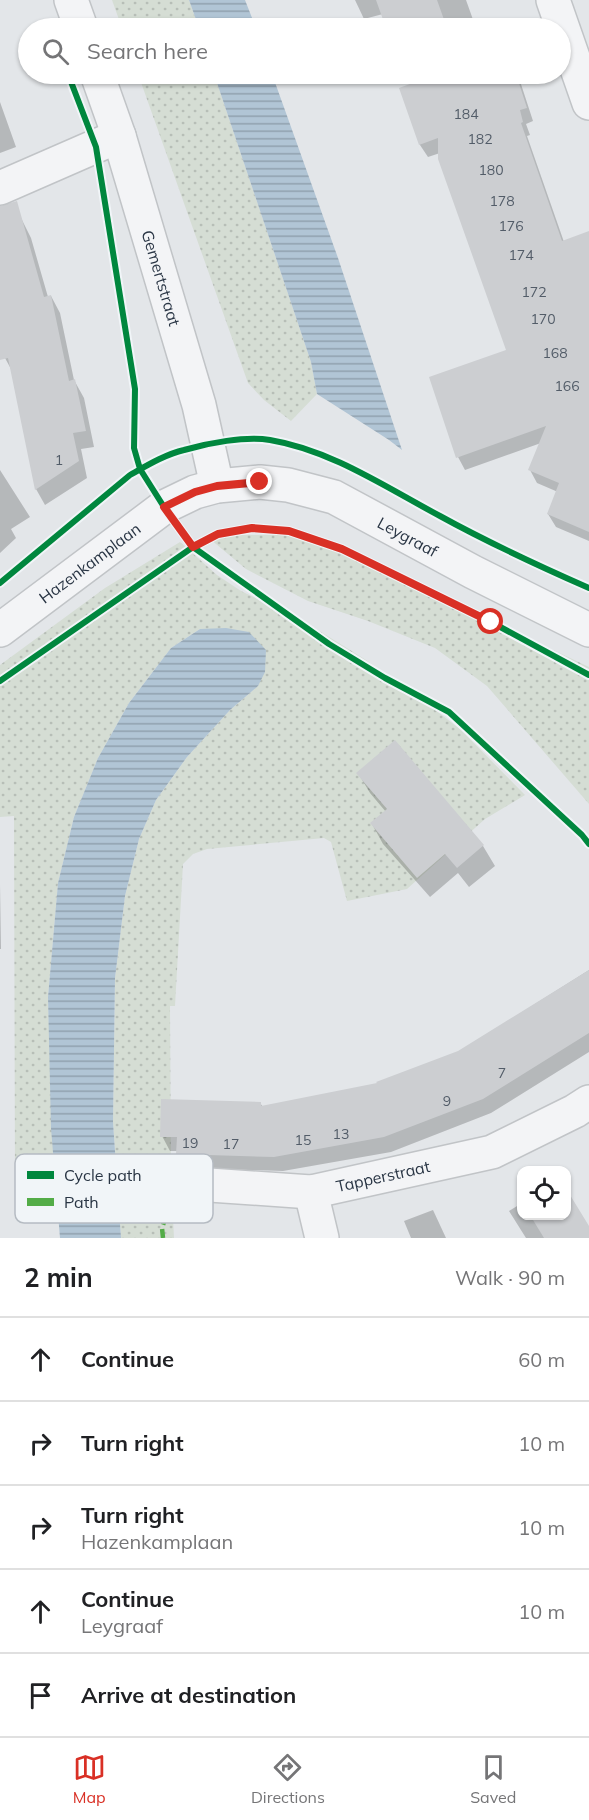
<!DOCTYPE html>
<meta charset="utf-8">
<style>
body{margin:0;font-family:Mulish,sans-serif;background:#f2f2f2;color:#202124}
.controls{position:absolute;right:18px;bottom:18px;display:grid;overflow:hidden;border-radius:12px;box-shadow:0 2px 4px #0004}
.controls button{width:54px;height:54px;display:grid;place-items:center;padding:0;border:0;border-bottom:2px solid #e0e0e0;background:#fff;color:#202124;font:30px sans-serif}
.stop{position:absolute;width:18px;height:18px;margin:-14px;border:4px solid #d93025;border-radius:50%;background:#fff}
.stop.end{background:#d93025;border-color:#fff;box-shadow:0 2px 6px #0008}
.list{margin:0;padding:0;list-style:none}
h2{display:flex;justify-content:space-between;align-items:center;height:78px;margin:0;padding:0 24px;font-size:26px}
h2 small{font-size:20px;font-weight:400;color:#757577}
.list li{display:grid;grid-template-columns:39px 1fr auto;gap:18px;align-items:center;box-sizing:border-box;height:84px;padding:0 24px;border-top:2px solid #e0e0e0}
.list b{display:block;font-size:22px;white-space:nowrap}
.list p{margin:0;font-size:20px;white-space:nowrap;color:#757577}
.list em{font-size:20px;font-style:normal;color:#757577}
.icon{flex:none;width:33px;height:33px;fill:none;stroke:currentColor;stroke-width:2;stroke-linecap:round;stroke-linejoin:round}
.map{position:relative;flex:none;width:589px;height:1238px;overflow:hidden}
.search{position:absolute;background:#fff;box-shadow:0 2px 4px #0004;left:18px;right:18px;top:18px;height:66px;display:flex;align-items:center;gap:15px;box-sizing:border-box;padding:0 21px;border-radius:33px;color:#757577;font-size:22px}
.sheet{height:498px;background:#fff}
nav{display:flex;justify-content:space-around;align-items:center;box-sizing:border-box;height:84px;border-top:2px solid #e0e0e0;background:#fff;font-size:16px;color:#757577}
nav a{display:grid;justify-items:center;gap:3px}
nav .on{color:#d93025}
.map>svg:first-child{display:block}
.grass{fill:url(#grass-dots)}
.water{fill:url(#water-rules)}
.shadow{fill:#0003}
.building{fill:#ccced1}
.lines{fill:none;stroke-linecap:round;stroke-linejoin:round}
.minor-casing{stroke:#c1c4c7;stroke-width:36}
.minor{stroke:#f3f4f6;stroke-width:33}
.quiet{stroke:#53ac47;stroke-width:4.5;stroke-dasharray:9 4.5;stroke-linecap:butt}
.cycleway-casing{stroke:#f1f5f8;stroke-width:10}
.cycleway{stroke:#00873e;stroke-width:6}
.route{stroke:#d93025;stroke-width:8}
.labels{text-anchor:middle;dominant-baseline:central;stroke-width:6;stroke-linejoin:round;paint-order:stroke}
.number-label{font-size:14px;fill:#525c68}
.street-label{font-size:16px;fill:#293544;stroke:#f1f5f8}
.key{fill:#f1f5f8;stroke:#b5bbc2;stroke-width:1.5}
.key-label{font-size:16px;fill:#293544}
</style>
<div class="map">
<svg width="589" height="1238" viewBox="0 0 589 1238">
<defs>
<pattern id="grass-dots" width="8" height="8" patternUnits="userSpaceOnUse" patternTransform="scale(1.5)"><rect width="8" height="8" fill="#d5ddd4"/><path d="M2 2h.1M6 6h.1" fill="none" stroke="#b7beb7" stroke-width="1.8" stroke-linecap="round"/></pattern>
<pattern id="water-rules" width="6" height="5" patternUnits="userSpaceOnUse" patternTransform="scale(1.5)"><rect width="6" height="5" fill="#b1c5d5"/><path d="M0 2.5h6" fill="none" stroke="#90a1ae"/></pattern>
</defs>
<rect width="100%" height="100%" fill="#e3e6e9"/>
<path class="grass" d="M112,0H189L199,28H122Z
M138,74H214L311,362L317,394L291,421L264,400L248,383Z
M223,535H288L321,543L398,576L589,667V804L487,686L435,648L368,621L308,601L246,569L210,539Z
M180,542L217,575L241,591L305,622L366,660L420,698L461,730L525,795L485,819L407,889L347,901L331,842L324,838L207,849L193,854L183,864L175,1006H170L171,1178L174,1238H121L113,1122L115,978L125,896L139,839L156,800L187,757L230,710L258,686L200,629L171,648L129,703L98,758L74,817L58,883L48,997L54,1172L15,1177L14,816L0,817V665L105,588Z"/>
<path class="water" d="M189,0H245L256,28H199Z
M214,74H272L338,258L402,450L389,440L317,394L311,362Z
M226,628L249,632L266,650L265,672L258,686L230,710L187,757L156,800L139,839L125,896L115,978L113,1122L121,1238H60L51,1128L48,997L58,883L74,817L98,758L129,703L171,648L200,629Z"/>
<path class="shadow" d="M355,0H466L476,28H388L383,14L364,19Z
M417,74H524L526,79L520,81L533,121L526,124L530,135L527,136L564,242L589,233V541L556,527L548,514L558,492L537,483L530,470L541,443L465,470L458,457L508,351L440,153L428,157L420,145L401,89L420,82Z
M0,102L16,147L0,153Z
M14,204L31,238L48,297L51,296L60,313L74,380L84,398L94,447L81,449L87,478L45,505L36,489L11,369L5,358L0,340V207Z
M0,470L30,517L11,529L16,538L0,553Z
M358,773L483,846L495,866L469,887L458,873L430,897L383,844L372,824L386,812L370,793Z
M0,884L1,949H0Z
M589,970V1052L491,1113L391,1152L283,1171L186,1168L178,1151H170L162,1136L260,1103L263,1107L379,1085L459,1052Z
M566,1193L589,1229V1238H526L509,1211L522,1203V1216H566Z
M433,1210L446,1238H411L404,1221Z"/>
<path class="building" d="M376,0H437L447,28H386Z
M416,74H516L527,108L520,110L523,122L521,123L562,241L589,231V532L547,514L559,483L528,470L546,426L456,458L429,377L506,350L438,159V138L419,145L399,88L418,81Z
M17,201L44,297L51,295L69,381L75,379L86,431L73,433L79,461L35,490L8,358L0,360V206Z
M395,740L484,845L457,868L445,854L417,878L370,823L387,809L356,773Z
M589,970V1033L483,1099L384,1137L274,1157L176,1154L177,1137H160L161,1099L261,1102V1106L377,1083L376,1082L458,1051Z
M567,1190L589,1226V1238H544L530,1215H567Z"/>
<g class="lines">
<defs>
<g id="minor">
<path d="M71,0L81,28"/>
<path d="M553,0L589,103"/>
<path id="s1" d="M97,74L119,136L199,405L217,486"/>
<path d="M0,188L119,136"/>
<path id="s2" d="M0,630L164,507L195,492L217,486L260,482L288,485L334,497L473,572L589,630"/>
<path id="s3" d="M166,1182L311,1192L492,1152L575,1111L589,1102"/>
<path d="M311,1192L322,1238"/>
</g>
</defs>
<use href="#minor" class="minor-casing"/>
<use href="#minor" class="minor"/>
<path class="quiet" d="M163,1238L162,1228L167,1213L166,1182"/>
<defs>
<path id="cycleway" d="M68,74L96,147L135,389L134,448L140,469L164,507L193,547L329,644L385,678L449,712L582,835L589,844
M0,583L130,475C146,466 166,454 184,450C208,443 245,436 270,440C331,450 387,488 440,516C489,543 539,566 589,588
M0,681L193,547L218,534L253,528L289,531L342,549L491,622L589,675"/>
</defs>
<use href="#cycleway" class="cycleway-casing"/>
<use href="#cycleway" class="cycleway"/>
</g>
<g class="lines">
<path class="route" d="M260,482L217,486L195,492L164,507L193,547L218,534L252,528L289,531L342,549L491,622"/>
</g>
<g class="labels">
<g class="number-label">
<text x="466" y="114">184</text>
<text x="480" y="139">182</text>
<text x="491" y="170">180</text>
<text x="502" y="201">178</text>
<text x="511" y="226">176</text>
<text x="521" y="255">174</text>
<text x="534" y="292">172</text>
<text x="543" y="319">170</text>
<text x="555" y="353">168</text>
<text x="567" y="386">166</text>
<text x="59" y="460">1</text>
<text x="502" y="1073">7</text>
<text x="447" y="1101">9</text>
<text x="341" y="1134">13</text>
<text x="303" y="1140">15</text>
<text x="190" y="1143">19</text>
<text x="231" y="1144">17</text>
</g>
<g class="street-label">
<text stroke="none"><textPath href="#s1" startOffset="214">Gemertstraat</textPath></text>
<text stroke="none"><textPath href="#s2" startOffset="465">Leygraaf</textPath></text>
<text stroke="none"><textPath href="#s2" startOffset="112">Hazenkamplaan</textPath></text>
<text stroke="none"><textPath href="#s3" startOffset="219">Tapperstraat</textPath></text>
</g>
</g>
<rect x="15" y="1154" width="198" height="69" rx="9" class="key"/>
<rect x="27" y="1171" width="27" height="8" fill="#00873e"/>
<rect x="27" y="1198" width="27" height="8" fill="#53ac47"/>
<g class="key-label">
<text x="64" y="1181">Cycle path</text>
<text x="64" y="1208">Path</text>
</g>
</svg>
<div class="controls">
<button><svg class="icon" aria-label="locate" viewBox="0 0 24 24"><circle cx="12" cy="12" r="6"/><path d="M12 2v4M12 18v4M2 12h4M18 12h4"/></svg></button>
</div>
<div class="stop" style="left:491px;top:622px"></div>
<div class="stop end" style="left:260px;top:482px"></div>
<div class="search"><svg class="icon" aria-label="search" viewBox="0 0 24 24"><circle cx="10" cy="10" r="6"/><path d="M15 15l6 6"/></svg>Search here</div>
</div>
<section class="sheet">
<h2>2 min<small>Walk · 90 m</small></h2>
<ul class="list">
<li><svg class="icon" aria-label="ahead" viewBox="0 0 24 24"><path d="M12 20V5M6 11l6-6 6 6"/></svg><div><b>Continue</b></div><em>60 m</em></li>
<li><svg class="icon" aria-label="right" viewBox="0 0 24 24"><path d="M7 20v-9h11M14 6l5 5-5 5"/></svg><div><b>Turn right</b></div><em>10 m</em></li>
<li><svg class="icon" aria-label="right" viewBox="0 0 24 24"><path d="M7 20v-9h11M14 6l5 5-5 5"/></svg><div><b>Turn right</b><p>Hazenkamplaan</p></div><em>10 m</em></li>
<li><svg class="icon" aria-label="ahead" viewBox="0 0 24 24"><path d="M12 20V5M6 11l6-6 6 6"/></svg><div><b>Continue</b><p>Leygraaf</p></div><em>10 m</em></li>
<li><svg class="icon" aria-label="arrive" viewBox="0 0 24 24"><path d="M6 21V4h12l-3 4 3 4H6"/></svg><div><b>Arrive at destination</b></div></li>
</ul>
</section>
<nav>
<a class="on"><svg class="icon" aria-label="map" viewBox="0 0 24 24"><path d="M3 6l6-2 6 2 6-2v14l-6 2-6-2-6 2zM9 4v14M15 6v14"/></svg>Map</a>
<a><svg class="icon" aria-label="directions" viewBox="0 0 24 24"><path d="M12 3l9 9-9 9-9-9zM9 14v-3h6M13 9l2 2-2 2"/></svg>Directions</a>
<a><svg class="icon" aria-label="saved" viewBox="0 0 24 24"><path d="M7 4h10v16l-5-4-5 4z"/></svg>Saved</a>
</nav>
